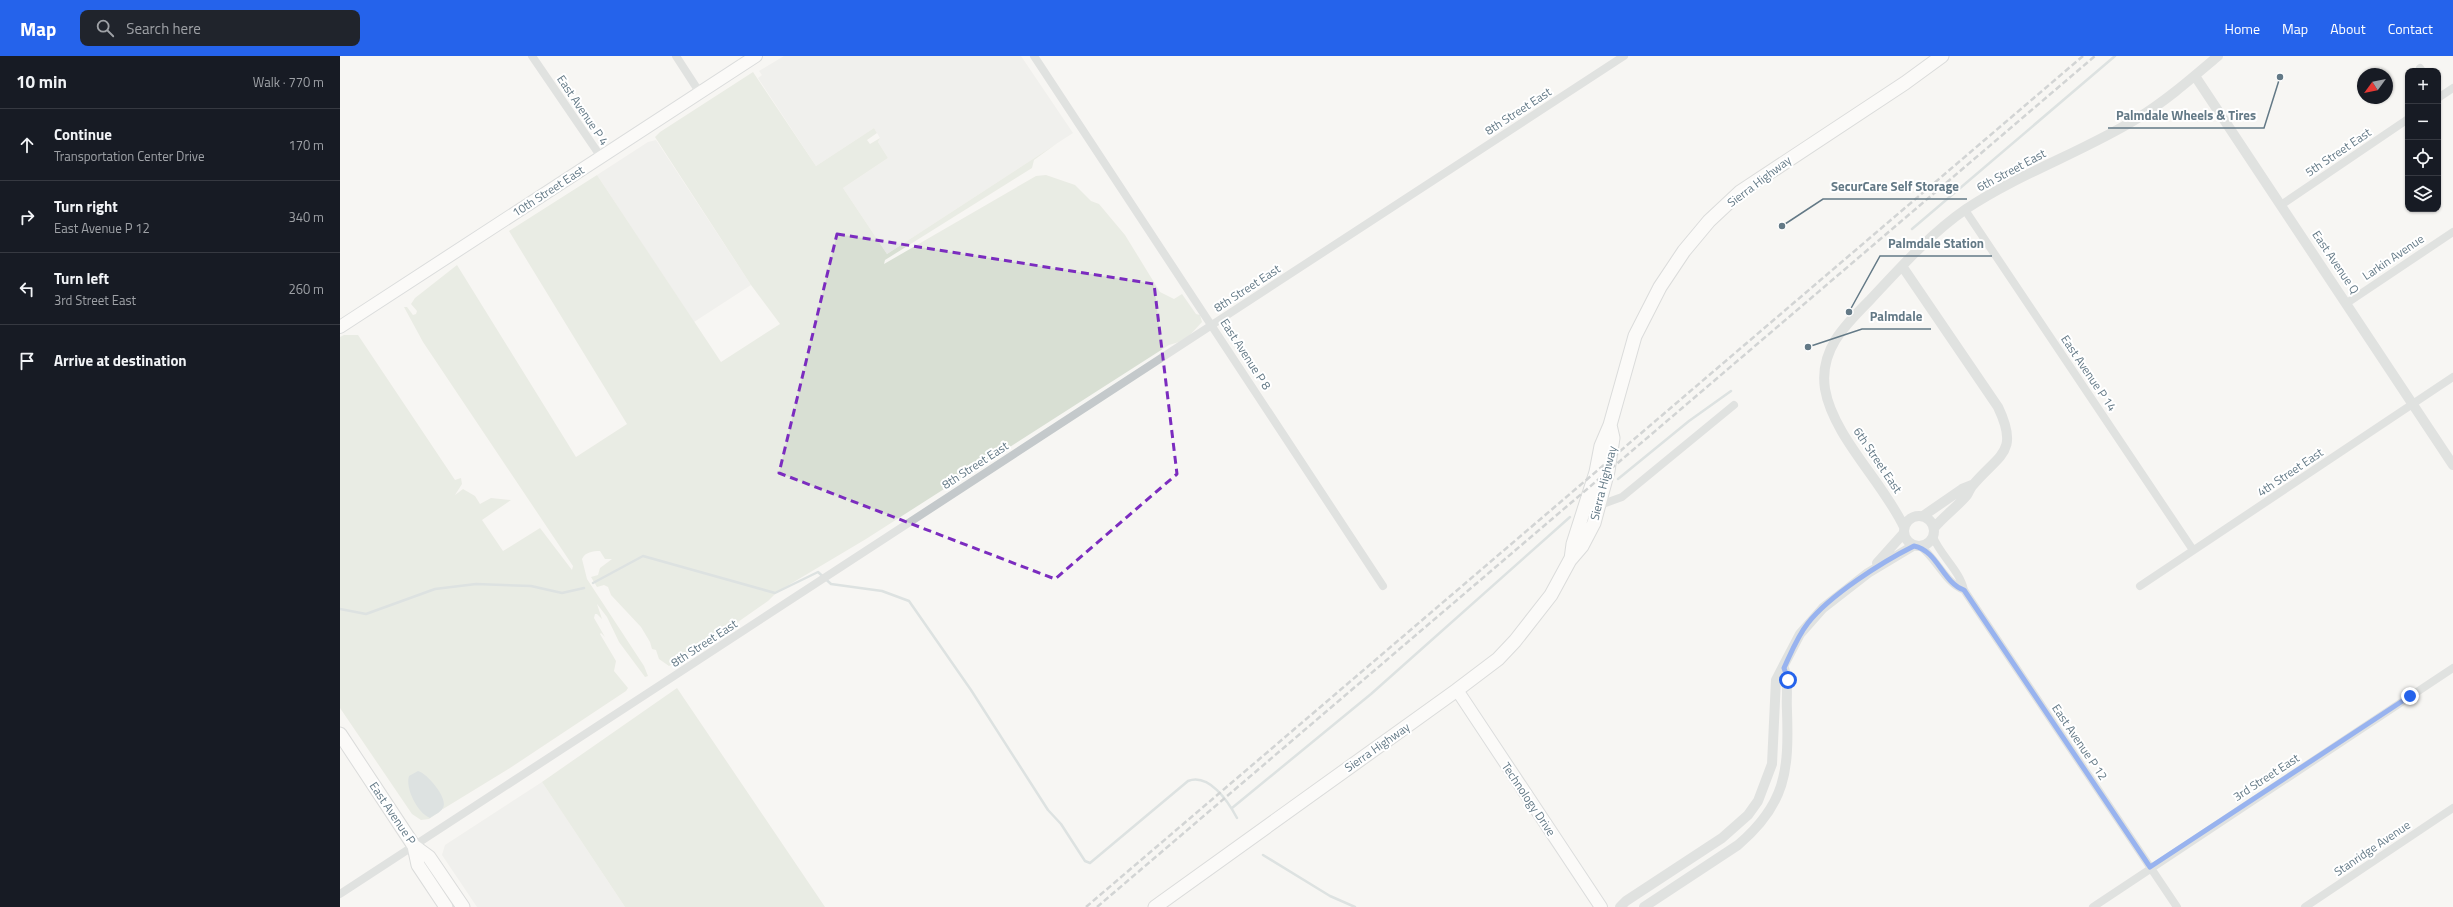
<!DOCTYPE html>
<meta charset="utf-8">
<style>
body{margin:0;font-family:"Titillium Web",sans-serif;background:#20242c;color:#f1f3f6}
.controls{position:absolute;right:12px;top:12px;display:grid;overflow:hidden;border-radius:8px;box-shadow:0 1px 3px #0004}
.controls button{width:36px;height:36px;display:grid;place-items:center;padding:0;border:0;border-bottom:1px solid #363941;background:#171b24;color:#f1f3f6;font:20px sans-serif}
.compass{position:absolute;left:2017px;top:12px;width:36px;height:36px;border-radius:50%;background:#171b24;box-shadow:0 1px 3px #0004;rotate:237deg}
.stop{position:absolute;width:12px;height:12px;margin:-9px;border:3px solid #2563eb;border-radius:50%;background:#fff}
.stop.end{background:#2563eb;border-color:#fff;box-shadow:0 1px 4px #0008}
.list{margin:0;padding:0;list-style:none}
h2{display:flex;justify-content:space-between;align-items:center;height:52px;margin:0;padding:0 16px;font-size:17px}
h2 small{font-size:13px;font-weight:400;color:#9ea1a6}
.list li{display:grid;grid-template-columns:26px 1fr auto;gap:12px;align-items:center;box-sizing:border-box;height:72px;padding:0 16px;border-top:1px solid #363941}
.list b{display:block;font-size:15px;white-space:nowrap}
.list p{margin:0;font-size:13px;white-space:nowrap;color:#9ea1a6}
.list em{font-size:13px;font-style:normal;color:#9ea1a6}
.icon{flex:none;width:22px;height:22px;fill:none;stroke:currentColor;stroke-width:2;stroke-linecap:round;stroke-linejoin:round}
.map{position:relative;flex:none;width:2113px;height:851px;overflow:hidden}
header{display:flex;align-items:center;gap:24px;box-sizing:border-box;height:56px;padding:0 20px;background:#2563eb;color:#fff}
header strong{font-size:19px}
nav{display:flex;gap:22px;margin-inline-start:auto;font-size:14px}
.search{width:280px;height:36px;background:#20242c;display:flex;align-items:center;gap:10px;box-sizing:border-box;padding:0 14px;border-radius:8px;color:#9ea1a6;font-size:15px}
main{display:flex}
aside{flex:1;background:#171b24}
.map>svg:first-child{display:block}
.built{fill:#e7e8e6}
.green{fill:#d8dfd3}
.water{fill:#bccacd}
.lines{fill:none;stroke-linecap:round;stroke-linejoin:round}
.stream{stroke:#bccacd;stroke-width:2.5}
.secondary-casing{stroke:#b8bec2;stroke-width:14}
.primary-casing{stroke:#b7bcbf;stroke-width:15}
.minor{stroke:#c4c9cb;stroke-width:8}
.tertiary{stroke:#c4c9cb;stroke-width:10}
.secondary{stroke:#fff;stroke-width:12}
.primary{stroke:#fff;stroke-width:13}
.rail{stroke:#a4acb0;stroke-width:2.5;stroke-dasharray:6 3;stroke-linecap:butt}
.route{stroke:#2563eb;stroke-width:5}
.marked{fill:none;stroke:#7b2cbf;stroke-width:3;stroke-dasharray:8 5;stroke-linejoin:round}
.labels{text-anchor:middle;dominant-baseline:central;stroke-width:4;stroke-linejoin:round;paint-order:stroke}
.street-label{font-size:12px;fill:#637986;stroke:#fff}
.leader{fill:none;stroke:#637986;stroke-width:1.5}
.callout-dot{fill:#637986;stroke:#fff;stroke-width:1.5}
.callout-label{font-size:13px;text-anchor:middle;font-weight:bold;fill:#637986;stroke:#fff;stroke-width:4;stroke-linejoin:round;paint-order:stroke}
</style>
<header>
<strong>Map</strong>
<div class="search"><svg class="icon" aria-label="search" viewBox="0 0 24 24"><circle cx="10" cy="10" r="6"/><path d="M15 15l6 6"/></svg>Search here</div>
<nav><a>Home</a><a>Map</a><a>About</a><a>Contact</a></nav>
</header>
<main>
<aside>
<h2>10 min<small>Walk · 770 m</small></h2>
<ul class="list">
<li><svg class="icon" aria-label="ahead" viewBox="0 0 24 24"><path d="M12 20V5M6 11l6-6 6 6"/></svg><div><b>Continue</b><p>Transportation Center Drive</p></div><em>170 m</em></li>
<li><svg class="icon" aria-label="right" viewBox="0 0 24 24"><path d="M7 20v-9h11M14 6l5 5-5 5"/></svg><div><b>Turn right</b><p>East Avenue P 12</p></div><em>340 m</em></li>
<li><svg class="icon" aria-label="left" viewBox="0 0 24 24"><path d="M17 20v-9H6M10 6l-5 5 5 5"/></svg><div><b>Turn left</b><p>3rd Street East</p></div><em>260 m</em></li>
<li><svg class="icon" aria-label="arrive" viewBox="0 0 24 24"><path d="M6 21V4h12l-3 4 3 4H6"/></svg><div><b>Arrive at destination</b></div></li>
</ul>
</aside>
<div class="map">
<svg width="2113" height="851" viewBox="0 0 2113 851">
<rect width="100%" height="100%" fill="#f7f6f3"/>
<path class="built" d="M444,0H681L733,77L547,198L503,132L548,102L538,86L540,82L534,72L476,110L418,22L422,19L419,15Z
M316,84L411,229L354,266L257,119L308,86Z
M202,726L285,851H137L102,799L105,789Z"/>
<path class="green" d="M413,16L476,110L534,72L537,77L527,84L530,88L540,82L538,86L548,102L503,132L547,198L716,88L694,104L692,112L545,204L544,208L696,120L706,119L735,129L751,145L759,148L785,179L820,236L834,243L842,238L856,258L860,259L862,266L849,280L839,286L829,289L526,483L437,536L428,545L358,594L329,610L319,603L316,594L312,593L310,586L301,571L271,539L268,531L264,529L257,531L251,521L258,519L260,512L272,503H265L260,495C253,495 245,496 242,503L247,523L304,610L308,620L305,621L279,586L267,561L257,548L262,563L257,558H255L254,562L265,581L261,577L260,578L276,605L274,615L288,632L286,635L170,712L103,753L93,742L92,747L99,756L89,763L81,764L72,758L0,652V281L4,279H18L115,424L121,422L122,428L115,439L123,433L135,440L140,448L151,442L171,444L142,464L163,495L200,472L232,514L233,510L83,286L64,251H67L73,259L76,258L77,255L71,248L75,242L117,209L236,401L287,368L169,175L257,119L381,306L440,268L411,229L315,81L320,76Z
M337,632L485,851H285L202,726Z"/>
<path class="water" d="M78,715C87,717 109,743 103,752C101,756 94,759 90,762C78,757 65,733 69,720Z"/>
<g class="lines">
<path class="stream" d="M1572,173L1775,0
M1278,423L1349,365L1391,335
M253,527L303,500L435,537L478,516L491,528L542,535L569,545L631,634L708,754L721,768L745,805L750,807L848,725C869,717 888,745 897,762
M0,553L26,558L95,533L136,528L191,530L222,537L244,532
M892,752L1031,638L1230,461
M923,799L990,840L1015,851"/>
<defs>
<path id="secondary" d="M0,271L416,0
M1117,634L1261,851"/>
<path id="primary" d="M1231,503L1233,488L1256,416L1261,390L1270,369L1295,280L1320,231L1344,195L1369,165L1400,136L1565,27L1602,0
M0,678L74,790L89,801L123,851
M74,790L78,809L106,851
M815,851L1117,634L1158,603L1175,585L1211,539L1230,504L1242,490L1254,467L1268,415L1273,382L1270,369"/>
</defs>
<use href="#secondary" class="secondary-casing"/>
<use href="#primary" class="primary-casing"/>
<path class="minor" d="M192,0L261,101
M336,0L360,37
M694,0L1043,530
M2080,12L2082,15
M2098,42L2113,32
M1941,149L2068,63
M1625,154L1853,494
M2007,247L2113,176
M1260,449L1282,441L1394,349
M1593,481C1601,500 1620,515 1624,534L1837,851
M1581,491C1597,503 1605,527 1624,534
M1800,530L2113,321
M0,838L1284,0
M1753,851L2113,612
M1965,851L2113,752"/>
<path class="tertiary" d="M1855,20L2113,409
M1562,210L1658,351C1680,397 1659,398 1633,429C1630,432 1629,436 1627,439C1617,451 1604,460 1594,472
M1564 475a15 15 0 1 1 30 0a15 15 0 1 1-30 0Z
M1583,460L1622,433L1632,429
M1564,471C1543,426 1493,380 1485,333C1479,294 1505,269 1530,244C1560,212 1590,178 1626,153C1680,117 1743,96 1798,62C1827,44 1852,22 1878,0
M1537,507L1563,478
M1280,851L1286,845L1382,782L1408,759L1418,745L1432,708L1436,624L1460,578L1483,552L1528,517L1573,490
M1304,851L1398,789C1446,748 1449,715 1447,655C1446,640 1449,626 1444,612"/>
<use href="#secondary" class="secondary"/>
<use href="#primary" class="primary"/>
<path class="rail" d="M746,851L1743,0
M757,851L1755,0"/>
</g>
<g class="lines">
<path class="route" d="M1448,624L1444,612C1451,597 1457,581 1468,567C1490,539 1542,506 1574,490C1598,495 1602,526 1624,534L1810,811L2070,640"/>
</g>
<path d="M0 0H2113V851H0ZM497,178L814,228L837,418L715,523L439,417Z" fill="#f7f6f3" fill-opacity=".55" fill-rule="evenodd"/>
<path class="marked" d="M497,178L814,228L837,418L715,523L439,417Z"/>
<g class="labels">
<g class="street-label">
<text transform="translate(243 54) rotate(56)">East Avenue P 4</text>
<text transform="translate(1178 55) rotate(-33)">8th Street East</text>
<text transform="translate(1998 96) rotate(-34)">5th Street East</text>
<text transform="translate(1671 114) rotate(-28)">6th Street East</text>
<text transform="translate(1419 125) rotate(-37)">Sierra Highway</text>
<text transform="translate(208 135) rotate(-33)">10th Street East</text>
<text transform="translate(2053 201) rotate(-34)">Larkin Avenue</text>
<text transform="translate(1996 206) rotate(56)">East Avenue Q</text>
<text transform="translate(907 232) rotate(-33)">8th Street East</text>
<text transform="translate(906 298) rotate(57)">East Avenue P 8</text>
<text transform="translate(1749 317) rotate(56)">East Avenue P 14</text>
<text transform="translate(1538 404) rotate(56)">6th Street East</text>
<text transform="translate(635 409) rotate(-33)">8th Street East</text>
<text transform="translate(1950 416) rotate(-34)">4th Street East</text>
<text transform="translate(1263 427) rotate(-76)">Sierra Highway</text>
<text transform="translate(364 587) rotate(-33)">8th Street East</text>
<text transform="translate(1740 686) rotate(56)">East Avenue P 12</text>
<text transform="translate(1037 691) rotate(-35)">Sierra Highway</text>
<text transform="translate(1926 721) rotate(-33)">3rd Street East</text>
<text transform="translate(1189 743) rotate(56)">Technology Drive</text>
<text transform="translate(53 757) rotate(56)">East Avenue P</text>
<text transform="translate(2032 792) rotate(-34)">Stanridge Avenue</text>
</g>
</g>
<path class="leader" d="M1940 21L1924 72H1768M1442 170L1483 143H1627M1509 256L1540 200H1652M1468 291L1522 273H1591"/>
<g class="callout-dot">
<circle cx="1940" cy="21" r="4"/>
<circle cx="1442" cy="170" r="4"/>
<circle cx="1509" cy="256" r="4"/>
<circle cx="1468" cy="291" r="4"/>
</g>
<g class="callout-label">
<text x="1846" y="64">Palmdale Wheels &amp; Tires</text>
<text x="1555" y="135">SecurCare Self Storage</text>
<text x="1596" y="192">Palmdale Station</text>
<text x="1556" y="265">Palmdale</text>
</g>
</svg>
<div class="controls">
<button>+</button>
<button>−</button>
<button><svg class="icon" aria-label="locate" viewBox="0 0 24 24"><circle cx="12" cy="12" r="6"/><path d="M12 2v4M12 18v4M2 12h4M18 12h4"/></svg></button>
<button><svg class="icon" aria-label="layers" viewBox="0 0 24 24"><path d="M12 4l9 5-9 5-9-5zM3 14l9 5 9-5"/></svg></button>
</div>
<svg class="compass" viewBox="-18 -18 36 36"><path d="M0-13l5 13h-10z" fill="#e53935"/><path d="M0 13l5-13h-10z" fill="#9ea1a6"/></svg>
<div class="stop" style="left:1448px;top:624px"></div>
<div class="stop end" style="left:2070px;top:640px"></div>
</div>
</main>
